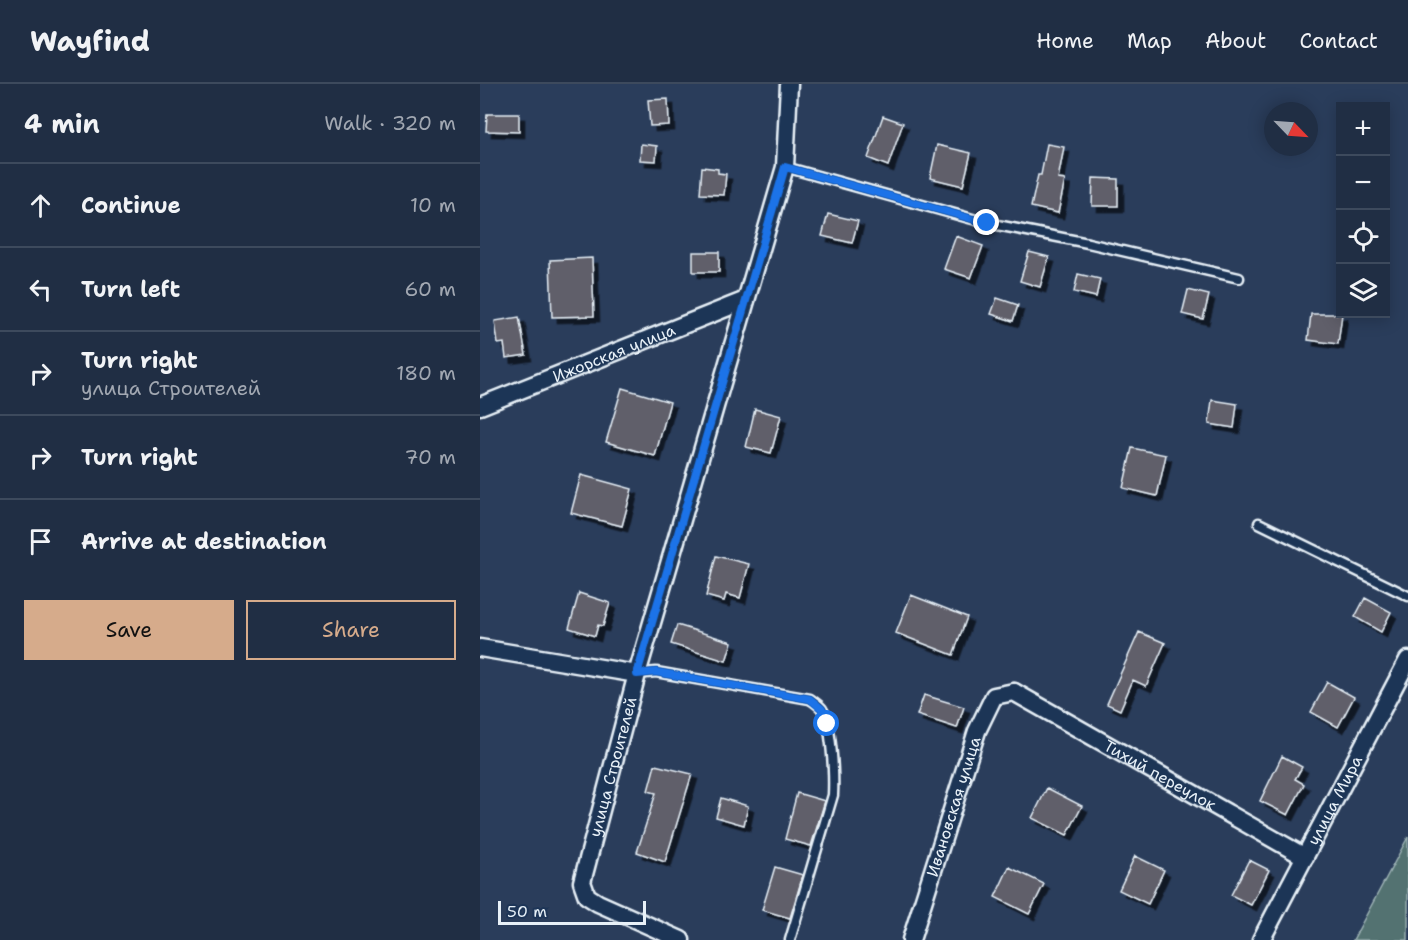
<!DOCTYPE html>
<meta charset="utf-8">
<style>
body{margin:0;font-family:"Shantell Sans",sans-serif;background:#28364b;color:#f1f3f6}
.controls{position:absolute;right:18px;top:18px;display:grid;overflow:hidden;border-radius:0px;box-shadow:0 3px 15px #0003}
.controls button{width:54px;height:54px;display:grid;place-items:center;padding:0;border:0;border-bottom:2px solid #3d4a5d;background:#202e44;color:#f1f3f6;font:30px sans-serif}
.compass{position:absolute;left:784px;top:18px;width:54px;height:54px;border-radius:50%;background:#202e44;box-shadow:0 3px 15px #0003;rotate:115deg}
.scale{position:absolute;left:18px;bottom:15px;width:148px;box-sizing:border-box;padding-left:6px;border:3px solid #e8f1f8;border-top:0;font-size:16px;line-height:21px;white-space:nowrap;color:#e8f1f8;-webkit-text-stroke:4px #1d3557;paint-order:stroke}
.stop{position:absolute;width:18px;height:18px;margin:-14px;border:4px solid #1a73e8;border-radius:50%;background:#fff}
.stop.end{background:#1a73e8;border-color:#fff;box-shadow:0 2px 6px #0008}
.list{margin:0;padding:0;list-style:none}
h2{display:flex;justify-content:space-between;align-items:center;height:78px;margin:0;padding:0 24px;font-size:26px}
h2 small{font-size:20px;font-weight:400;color:#a2a8b2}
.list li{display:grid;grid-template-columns:39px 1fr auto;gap:18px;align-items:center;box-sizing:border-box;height:84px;padding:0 24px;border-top:2px solid #3d4a5d}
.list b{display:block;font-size:22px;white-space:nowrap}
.list p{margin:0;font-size:20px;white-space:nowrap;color:#a2a8b2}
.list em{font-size:20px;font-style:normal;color:#a2a8b2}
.actions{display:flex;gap:12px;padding:18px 24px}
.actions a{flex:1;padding:14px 0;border:2px solid #d6ab8b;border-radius:0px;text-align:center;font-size:21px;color:#d6ab8b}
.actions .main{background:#d6ab8b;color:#111}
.icon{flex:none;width:33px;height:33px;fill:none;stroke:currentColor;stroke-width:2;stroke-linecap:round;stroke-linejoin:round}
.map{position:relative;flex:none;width:928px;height:856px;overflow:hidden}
header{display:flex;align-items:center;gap:36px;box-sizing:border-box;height:84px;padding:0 30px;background:#202e44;border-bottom:2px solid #3d4a5d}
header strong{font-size:28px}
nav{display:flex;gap:33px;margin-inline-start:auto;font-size:21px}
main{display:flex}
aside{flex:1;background:#202e44}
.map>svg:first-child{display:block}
.green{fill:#527271;stroke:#9db2b4;stroke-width:1.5}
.building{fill:#605e6a;stroke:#e8f1f8;stroke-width:1.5;filter:url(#shadow)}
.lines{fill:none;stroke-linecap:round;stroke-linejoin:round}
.service-casing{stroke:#e8f1f8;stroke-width:13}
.minor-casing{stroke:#e8f1f8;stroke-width:21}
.service{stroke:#1d3557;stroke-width:8}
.minor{stroke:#1d3557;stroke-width:16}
.route{stroke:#1a73e8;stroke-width:8}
.labels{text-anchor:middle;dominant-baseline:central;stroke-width:6;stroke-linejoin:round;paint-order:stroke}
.street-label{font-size:16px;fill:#e8f1f8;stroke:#1d3557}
</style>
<header>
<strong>Wayfind</strong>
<nav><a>Home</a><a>Map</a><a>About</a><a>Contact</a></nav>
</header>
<main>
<aside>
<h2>4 min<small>Walk · 320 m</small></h2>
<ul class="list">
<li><svg class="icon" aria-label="ahead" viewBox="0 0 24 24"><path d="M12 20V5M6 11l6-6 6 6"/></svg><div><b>Continue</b></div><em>10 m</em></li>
<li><svg class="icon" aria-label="left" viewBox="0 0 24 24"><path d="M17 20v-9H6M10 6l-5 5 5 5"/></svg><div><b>Turn left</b></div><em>60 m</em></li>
<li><svg class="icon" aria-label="right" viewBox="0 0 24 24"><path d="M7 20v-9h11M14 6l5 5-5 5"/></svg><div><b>Turn right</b><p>улица Строителей</p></div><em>180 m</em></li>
<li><svg class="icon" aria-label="right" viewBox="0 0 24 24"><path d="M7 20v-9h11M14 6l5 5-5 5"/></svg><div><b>Turn right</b></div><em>70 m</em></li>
<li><svg class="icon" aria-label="arrive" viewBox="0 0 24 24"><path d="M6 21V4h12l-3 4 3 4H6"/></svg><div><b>Arrive at destination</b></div></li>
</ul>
<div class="actions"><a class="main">Save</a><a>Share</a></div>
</aside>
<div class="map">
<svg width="928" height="856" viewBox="0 0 928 856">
<defs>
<filter id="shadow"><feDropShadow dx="5.5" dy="5.5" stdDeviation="0" flood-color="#0009"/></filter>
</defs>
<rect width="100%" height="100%" fill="#2a3d5b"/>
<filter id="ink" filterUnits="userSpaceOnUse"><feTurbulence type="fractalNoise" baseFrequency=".0167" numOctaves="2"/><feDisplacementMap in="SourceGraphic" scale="12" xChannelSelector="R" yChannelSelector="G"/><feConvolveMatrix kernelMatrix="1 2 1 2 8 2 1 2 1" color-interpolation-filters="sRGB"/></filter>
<g filter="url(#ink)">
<path class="green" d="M928,753V856H873Z"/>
<path class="building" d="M188,15L189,41L170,42L168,16Z
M7,30H39V48L6,47Z
M403,32L423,39L408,82L388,74Z
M161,60L177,62L176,77L160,76Z
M567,60L584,63L578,95L585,96L578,129L551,123L558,91H561Z
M457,61L491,69L483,102L450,94Z
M222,83L238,85V89L246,90L244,111L220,110Z
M613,94L638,95V122H612Z
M348,130L378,137L372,159L342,152Z
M476,152L503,162L491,194L464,185Z
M213,168H239V188H213Z
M549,168L569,173L560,203L540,197Z
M112,174L114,232L72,233L70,176Z
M598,190L620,195L616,213L594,208Z
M708,206L729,211L723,235L702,230Z
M517,214L538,221L533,237L511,230Z
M831,230H862L858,260L828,256Z
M39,233L46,271L26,274L24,259L18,260L15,237Z
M142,304L190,318L175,372L126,358Z
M732,316L757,320L754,344L729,340Z
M275,325L301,332L291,369L266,363Z
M652,364L686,371L677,412L643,404Z
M101,391L152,405L142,442L91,429Z
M236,472L269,480L260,514L246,510L244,517L226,512Z
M99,509L130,519L123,542L118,541L115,552L89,544Z
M431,511L487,533L473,571L416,549Z
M885,514L911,528L901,548L875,533Z
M197,541L252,558L246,577L191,560Z
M659,548L685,559L666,602L653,596L640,626L627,620Z
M847,598L874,613L858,643L831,628Z
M444,611L484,623L477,644L437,631Z
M802,672L822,683L815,695L824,700L808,731L780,717Z
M175,681L212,690L185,778L157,768L176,709L168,707Z
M567,704L602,722L587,751L552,734Z
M317,709L345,717L331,762L305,755Z
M241,714L268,722L264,741L236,733Z
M655,772L684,786L668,820L639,806Z
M769,776L789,786L771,821L751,811Z
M295,783L323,791L310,834L282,826Z
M529,783L564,800L549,830L515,813Z"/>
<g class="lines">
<defs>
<path id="service" d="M305,83L507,139L608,159L759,194
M779,439L928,512
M157,590L176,588L330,615C334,618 339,621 342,625C352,640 354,692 353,711L310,856"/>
<g id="minor">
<path id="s1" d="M0,322L266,216"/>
<path d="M0,564L157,590"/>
<path id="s2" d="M534,608L825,773"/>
<path id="s3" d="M201,856L118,819L107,812L102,798L157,590L305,83L309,0"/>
<path id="s4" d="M431,856L497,647L514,612L534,608"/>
<path id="s5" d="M781,856L928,576"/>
</g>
</defs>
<use href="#service" class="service-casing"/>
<use href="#minor" class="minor-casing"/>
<use href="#service" class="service"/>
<use href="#minor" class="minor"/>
</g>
</g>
<g class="lines" filter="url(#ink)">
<path class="route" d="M347,640L342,625L330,615L176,588L157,590L305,83L507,139"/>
</g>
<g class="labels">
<g class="street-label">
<text stroke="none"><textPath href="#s1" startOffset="144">Ижорская улица</textPath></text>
<text stroke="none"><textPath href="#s3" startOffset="238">улица Строителей</textPath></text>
<text stroke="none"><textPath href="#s2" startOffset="168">Тихий переулок</textPath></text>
<text stroke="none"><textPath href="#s5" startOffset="158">улица Мира</textPath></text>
<text stroke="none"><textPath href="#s4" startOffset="140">Ивановская улица</textPath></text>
</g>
</g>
</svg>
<div class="controls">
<button>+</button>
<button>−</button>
<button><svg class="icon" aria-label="locate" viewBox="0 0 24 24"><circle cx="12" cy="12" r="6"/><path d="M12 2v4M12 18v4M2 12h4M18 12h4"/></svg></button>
<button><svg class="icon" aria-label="layers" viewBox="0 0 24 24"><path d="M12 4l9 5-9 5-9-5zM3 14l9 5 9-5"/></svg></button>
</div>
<svg class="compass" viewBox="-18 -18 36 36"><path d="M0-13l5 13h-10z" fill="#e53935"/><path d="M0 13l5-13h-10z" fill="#a2a8b2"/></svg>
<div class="scale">50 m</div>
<div class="stop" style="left:347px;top:640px"></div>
<div class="stop end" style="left:507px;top:139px"></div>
</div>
</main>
